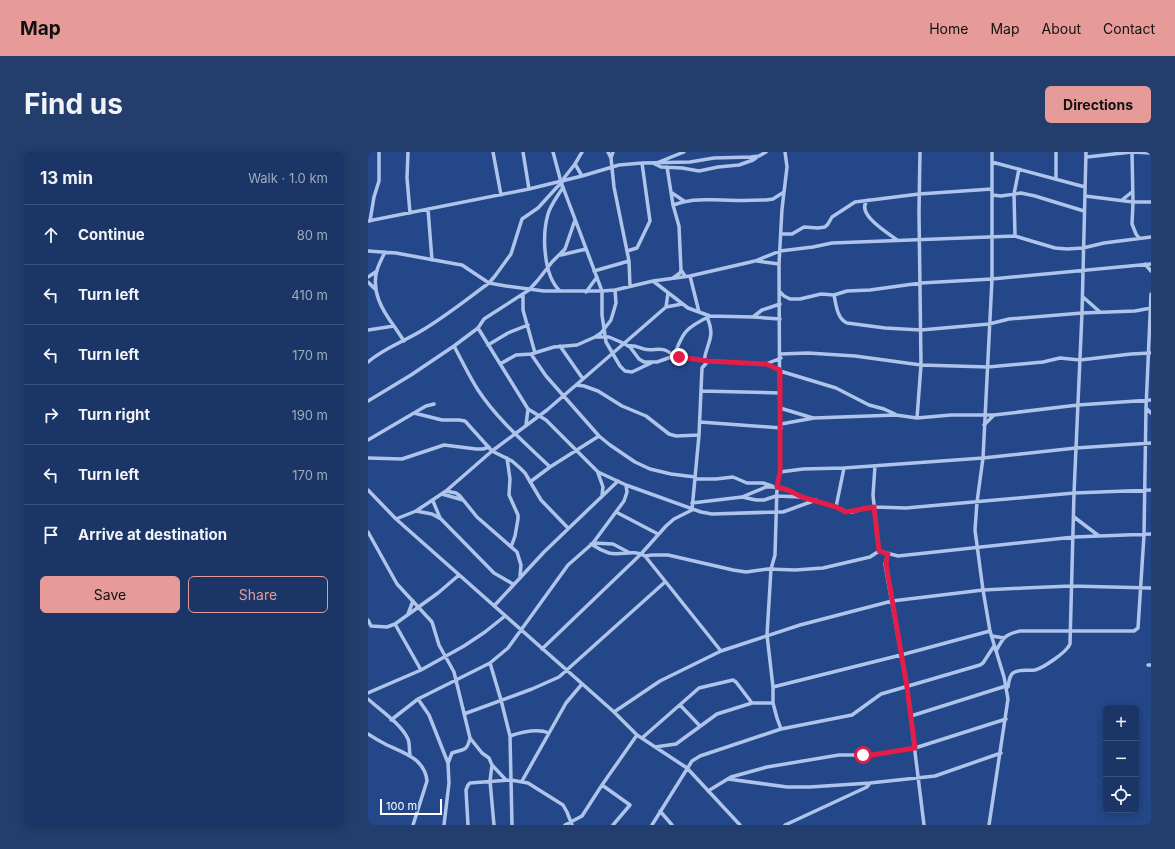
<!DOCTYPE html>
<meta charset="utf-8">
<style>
body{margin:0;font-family:Inter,sans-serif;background:#233d6c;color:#f1f3f6}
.controls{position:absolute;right:12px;bottom:12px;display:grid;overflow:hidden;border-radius:6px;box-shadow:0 2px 10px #0003}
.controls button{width:36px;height:36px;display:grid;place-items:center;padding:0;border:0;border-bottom:1px solid #38507a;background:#1a3566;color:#f1f3f6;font:20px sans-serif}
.scale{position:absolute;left:12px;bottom:10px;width:62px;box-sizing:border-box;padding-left:4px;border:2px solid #fff;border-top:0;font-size:11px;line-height:14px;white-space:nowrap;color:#fff;-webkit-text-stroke:3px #234788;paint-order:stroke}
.stop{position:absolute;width:12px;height:12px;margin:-9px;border:3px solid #e11d48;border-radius:50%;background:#fff}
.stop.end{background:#e11d48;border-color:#fff;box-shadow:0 1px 4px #0008}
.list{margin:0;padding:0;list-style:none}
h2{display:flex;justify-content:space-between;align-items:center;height:52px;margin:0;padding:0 16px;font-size:17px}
h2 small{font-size:13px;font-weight:400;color:#9fabbf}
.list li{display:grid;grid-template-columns:26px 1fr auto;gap:12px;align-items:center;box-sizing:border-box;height:60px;padding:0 16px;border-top:1px solid #38507a}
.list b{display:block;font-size:15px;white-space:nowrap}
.list em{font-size:13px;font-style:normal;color:#9fabbf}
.actions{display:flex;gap:8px;padding:12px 16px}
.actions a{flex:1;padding:9px 0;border:1px solid #e69b98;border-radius:6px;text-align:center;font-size:14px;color:#e69b98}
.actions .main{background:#e69b98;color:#111}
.icon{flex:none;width:22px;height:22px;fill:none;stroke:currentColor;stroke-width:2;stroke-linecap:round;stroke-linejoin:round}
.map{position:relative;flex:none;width:783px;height:673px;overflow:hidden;border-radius:6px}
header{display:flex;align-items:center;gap:24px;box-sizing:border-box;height:56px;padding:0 20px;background:#e69b98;color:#111}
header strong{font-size:19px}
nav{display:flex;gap:22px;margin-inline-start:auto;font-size:14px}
.intro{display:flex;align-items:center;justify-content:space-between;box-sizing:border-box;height:96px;padding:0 24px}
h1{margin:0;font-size:28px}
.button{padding:10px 18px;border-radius:6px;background:#e69b98;color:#111;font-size:14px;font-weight:700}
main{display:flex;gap:24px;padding:0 24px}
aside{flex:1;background:#1a3566;border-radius:6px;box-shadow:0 2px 10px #0003}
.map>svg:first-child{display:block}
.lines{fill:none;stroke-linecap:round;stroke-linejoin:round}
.street{stroke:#afc4ea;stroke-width:3.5}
.route{stroke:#e11d48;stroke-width:5}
</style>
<header>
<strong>Map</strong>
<nav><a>Home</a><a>Map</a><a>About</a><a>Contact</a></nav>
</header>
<div class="intro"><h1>Find us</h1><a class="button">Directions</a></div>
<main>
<aside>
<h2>13 min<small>Walk · 1.0 km</small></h2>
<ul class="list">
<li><svg class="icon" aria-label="ahead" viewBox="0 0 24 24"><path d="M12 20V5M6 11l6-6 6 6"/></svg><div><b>Continue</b></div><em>80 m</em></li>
<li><svg class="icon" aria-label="left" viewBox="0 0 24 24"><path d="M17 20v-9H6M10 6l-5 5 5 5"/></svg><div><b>Turn left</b></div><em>410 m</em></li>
<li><svg class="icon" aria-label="left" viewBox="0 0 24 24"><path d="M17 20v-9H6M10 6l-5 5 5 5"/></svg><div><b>Turn left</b></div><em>170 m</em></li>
<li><svg class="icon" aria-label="right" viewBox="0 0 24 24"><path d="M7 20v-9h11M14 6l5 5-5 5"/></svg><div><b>Turn right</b></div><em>190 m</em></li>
<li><svg class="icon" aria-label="left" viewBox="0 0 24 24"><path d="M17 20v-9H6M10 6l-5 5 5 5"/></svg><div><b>Turn left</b></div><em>170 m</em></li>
<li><svg class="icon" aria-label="arrive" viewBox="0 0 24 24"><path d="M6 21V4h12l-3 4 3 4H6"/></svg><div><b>Arrive at destination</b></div></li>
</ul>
<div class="actions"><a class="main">Save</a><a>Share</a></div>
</aside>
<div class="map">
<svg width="783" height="673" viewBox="0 0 783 673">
<rect width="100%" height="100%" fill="#234788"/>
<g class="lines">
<path class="street" d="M40,0L39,26L42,61
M125,0L133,43
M155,0L161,37
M185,0L193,30L234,139V163L238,190L252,214L257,219L264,220L283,211
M240,0L243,6L246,35L261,109L262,134
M764,0L765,50L764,72L768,82L771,86
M719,5L764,0L783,1
M243,6L245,0
M291,10L316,0
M624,10L717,35
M285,11L293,15L314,16L331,19L350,15L371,13L385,8L389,5
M207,12L214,24
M299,15L305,53L311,74L313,118L317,124
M688,27V0
M195,29L196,26L207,12L214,0
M304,41L316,49
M624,43L633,44L653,41L667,44L716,59
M717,44L765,50H783
M500,48C486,61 520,81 529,88
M754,48L764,40
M305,53C324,46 335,48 354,48C369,49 384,48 398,48L405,47L416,40
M60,57L64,108
M0,69L161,37L214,24L251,13L274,11L322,10L346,6L383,5L391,4L398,0
M2,69L6,45L11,29V0
M413,82H424L436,75L450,76L457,75L460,72L464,65L487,50L551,42L624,37
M647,84L646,42L651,17
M0,99L28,101L88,112L94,113L121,131L138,134L176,139H234L247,138L285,129L322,124L387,109L412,99L445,95L464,91L647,84L687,96L699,97L715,96L736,91L783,85
M259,99L269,96L282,69L274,11
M17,100C14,106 11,112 9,118C3,139 14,158 26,174
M193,103L218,97
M389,109L411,112
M777,112L783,119
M226,119L261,109
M322,124L331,160
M0,125L9,119
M305,126L312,121L313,118
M285,129L320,156L342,164L385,165L412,167
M0,130L7,137
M192,139C175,123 174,83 180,62C183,52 190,44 195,35
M218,140L229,125
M412,140L416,144L422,147H432L453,142L466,143L479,139L502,138L553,131L624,127L783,112
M155,143V158L167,201
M466,143C468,152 469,167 479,171L517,176L553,178L621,172L641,167L714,161L767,159L783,156
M715,145L732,160
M298,155L300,141
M385,165L394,158L412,152
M110,176L160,257L178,268L230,320L258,333L333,360L344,362L408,360H415L448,348
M0,178L26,174L36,189
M227,185H241L255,191L262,195L271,207L276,210H289L306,204L340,209L398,212L412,218
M120,193L140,181L160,173
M86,194C94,209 101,224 110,238C129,267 157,291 182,315
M192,194L215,227
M260,194C266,193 270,195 276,197C288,200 293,192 306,204
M163,202L178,224L231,284L242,293L267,310L282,317L303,322L327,325
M412,202L440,201L487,204L553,213L620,215L675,210L692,206L712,208L763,202L783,201
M306,204C315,179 318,176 342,164
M336,209C339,189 348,186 339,165
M0,210C16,196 35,190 53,179C77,165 99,147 121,131L127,124L143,102L154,67L170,56L190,34L194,32
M132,212L148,203L163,202L186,195L209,193L227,185L233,181L243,168L248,151L247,138
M398,212L413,206
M412,219L468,236L501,253L516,257L527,262
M208,233L216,234L230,239L254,254L278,264L301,282L308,284L331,283
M333,239L412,241
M0,249L43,223L86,194L110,176L116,167L161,138L170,128L184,110L197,97L207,68
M412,256L445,266
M778,256L783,261
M46,261L58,254L66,252
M549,266L553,213L551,60L552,0
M332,270L413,276
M413,272L446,266L528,263L549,266L583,263H626L710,253L783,248
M158,273L160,257
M616,273L626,263
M0,288L46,261L74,268H91L97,269L124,299L144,309L152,316L157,321L173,348L200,376
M0,306L34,307L76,293L108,297H115L121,295
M139,306L142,327L141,343L150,363V367L147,384L143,395
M412,320L435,317L476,316L615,306L708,296L783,291
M230,321L235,335L234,343
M327,327H348L365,325L379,331H395L404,334
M162,330L182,315L231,284
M0,338L28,367L246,560L269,583L319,616L372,673
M78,339L88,341L92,344L109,365L149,400L153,413L152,424
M74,342L95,348
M374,345L388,348H396L408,344L434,345L468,355L478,360H484L497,356L506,355L538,356L706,341L783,338
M65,349L72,366
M324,351L374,345L398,335H405L420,338L433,344
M468,355L476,316
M324,358L331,283L334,216L340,209
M48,359L64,362L73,367L126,421L145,432
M248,360L290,382
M706,365L731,384
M28,367L48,359L78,339L124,299L179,258L215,227L298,155L314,152
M0,380L29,432L64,470L71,493L86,520L102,586L114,601L121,606L124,613L122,629L126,673
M225,391L245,392L262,401
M223,392C229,396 235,399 241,401C252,404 266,397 277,404L353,499
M511,399L530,404L706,385L783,382
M520,402L517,412L539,535L556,673
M277,404L284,403H300L365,418L378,420L400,417L427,418L455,416L502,405L511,399L505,343L507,314
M126,454L176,400L250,329
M40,462L45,449
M0,468L3,474L19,475L27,472L70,441L91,423
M624,484L636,486
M174,497L273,402L298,374L306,367L324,358
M628,499C635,486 637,482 652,479H766L770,476L776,383L778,256L783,142
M122,511L133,548L142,584L144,673
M780,513H783
M53,518L96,494L117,480L137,464
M405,535L533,503L622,479
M640,535C641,530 641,524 645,521C650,517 660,519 667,518C675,516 699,500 702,492L706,341L714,161L718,0
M0,541L53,518L27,472
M0,547C12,558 33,572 40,587C42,592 41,598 42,603
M50,547L61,563L80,611L81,631L76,673
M312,553L332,574
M246,560L292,529L353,499L432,473L524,449L615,438L656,436L703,434L783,436
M96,562L164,537L191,525L297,430
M543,564L638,534
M23,568L50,547L122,511L140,496L200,413L225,391L256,349L259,340L258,333
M413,577L409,566L405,551V535L399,483L403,417L407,403L409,335L412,320L411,112L414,57L419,15L417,0
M0,582C6,586 13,590 19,593C36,601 57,607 59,629L45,673
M142,584C154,580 169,576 181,581
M274,586L331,536L365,528L368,530L384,551
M287,595L308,592L349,562L384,551H405
M80,611L84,601C95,597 99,600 102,586
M124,613L138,628
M360,627L419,635H442L502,631L567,624L633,601
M154,629L198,551L214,532
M234,633L262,653L245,673
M340,639L363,625L399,615L471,603H504L547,596L638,567
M292,659L304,673
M100,673L98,638L100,633L102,631L143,628L160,631L195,653L199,660L204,673
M197,673L214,664L234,633L269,583
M284,673L324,609L332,604L413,577L484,563L513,542L612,513L615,511L626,494
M417,673L499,635L502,631
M621,673L640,547L636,525L622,479L615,438L607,378L609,350L615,306L624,127V0"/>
</g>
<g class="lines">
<path class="route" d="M311,205L340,209L398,212L412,218V320L409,335L420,338L434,345L468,355L478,360L506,355L511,399L520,402L518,412L539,535L547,596L504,603H495"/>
</g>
</svg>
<div class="controls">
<button>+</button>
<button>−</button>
<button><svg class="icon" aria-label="locate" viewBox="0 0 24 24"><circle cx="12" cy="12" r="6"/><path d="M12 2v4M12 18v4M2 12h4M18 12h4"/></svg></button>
</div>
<div class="scale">100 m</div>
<div class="stop" style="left:495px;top:603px"></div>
<div class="stop end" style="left:311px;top:205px"></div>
</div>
</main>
